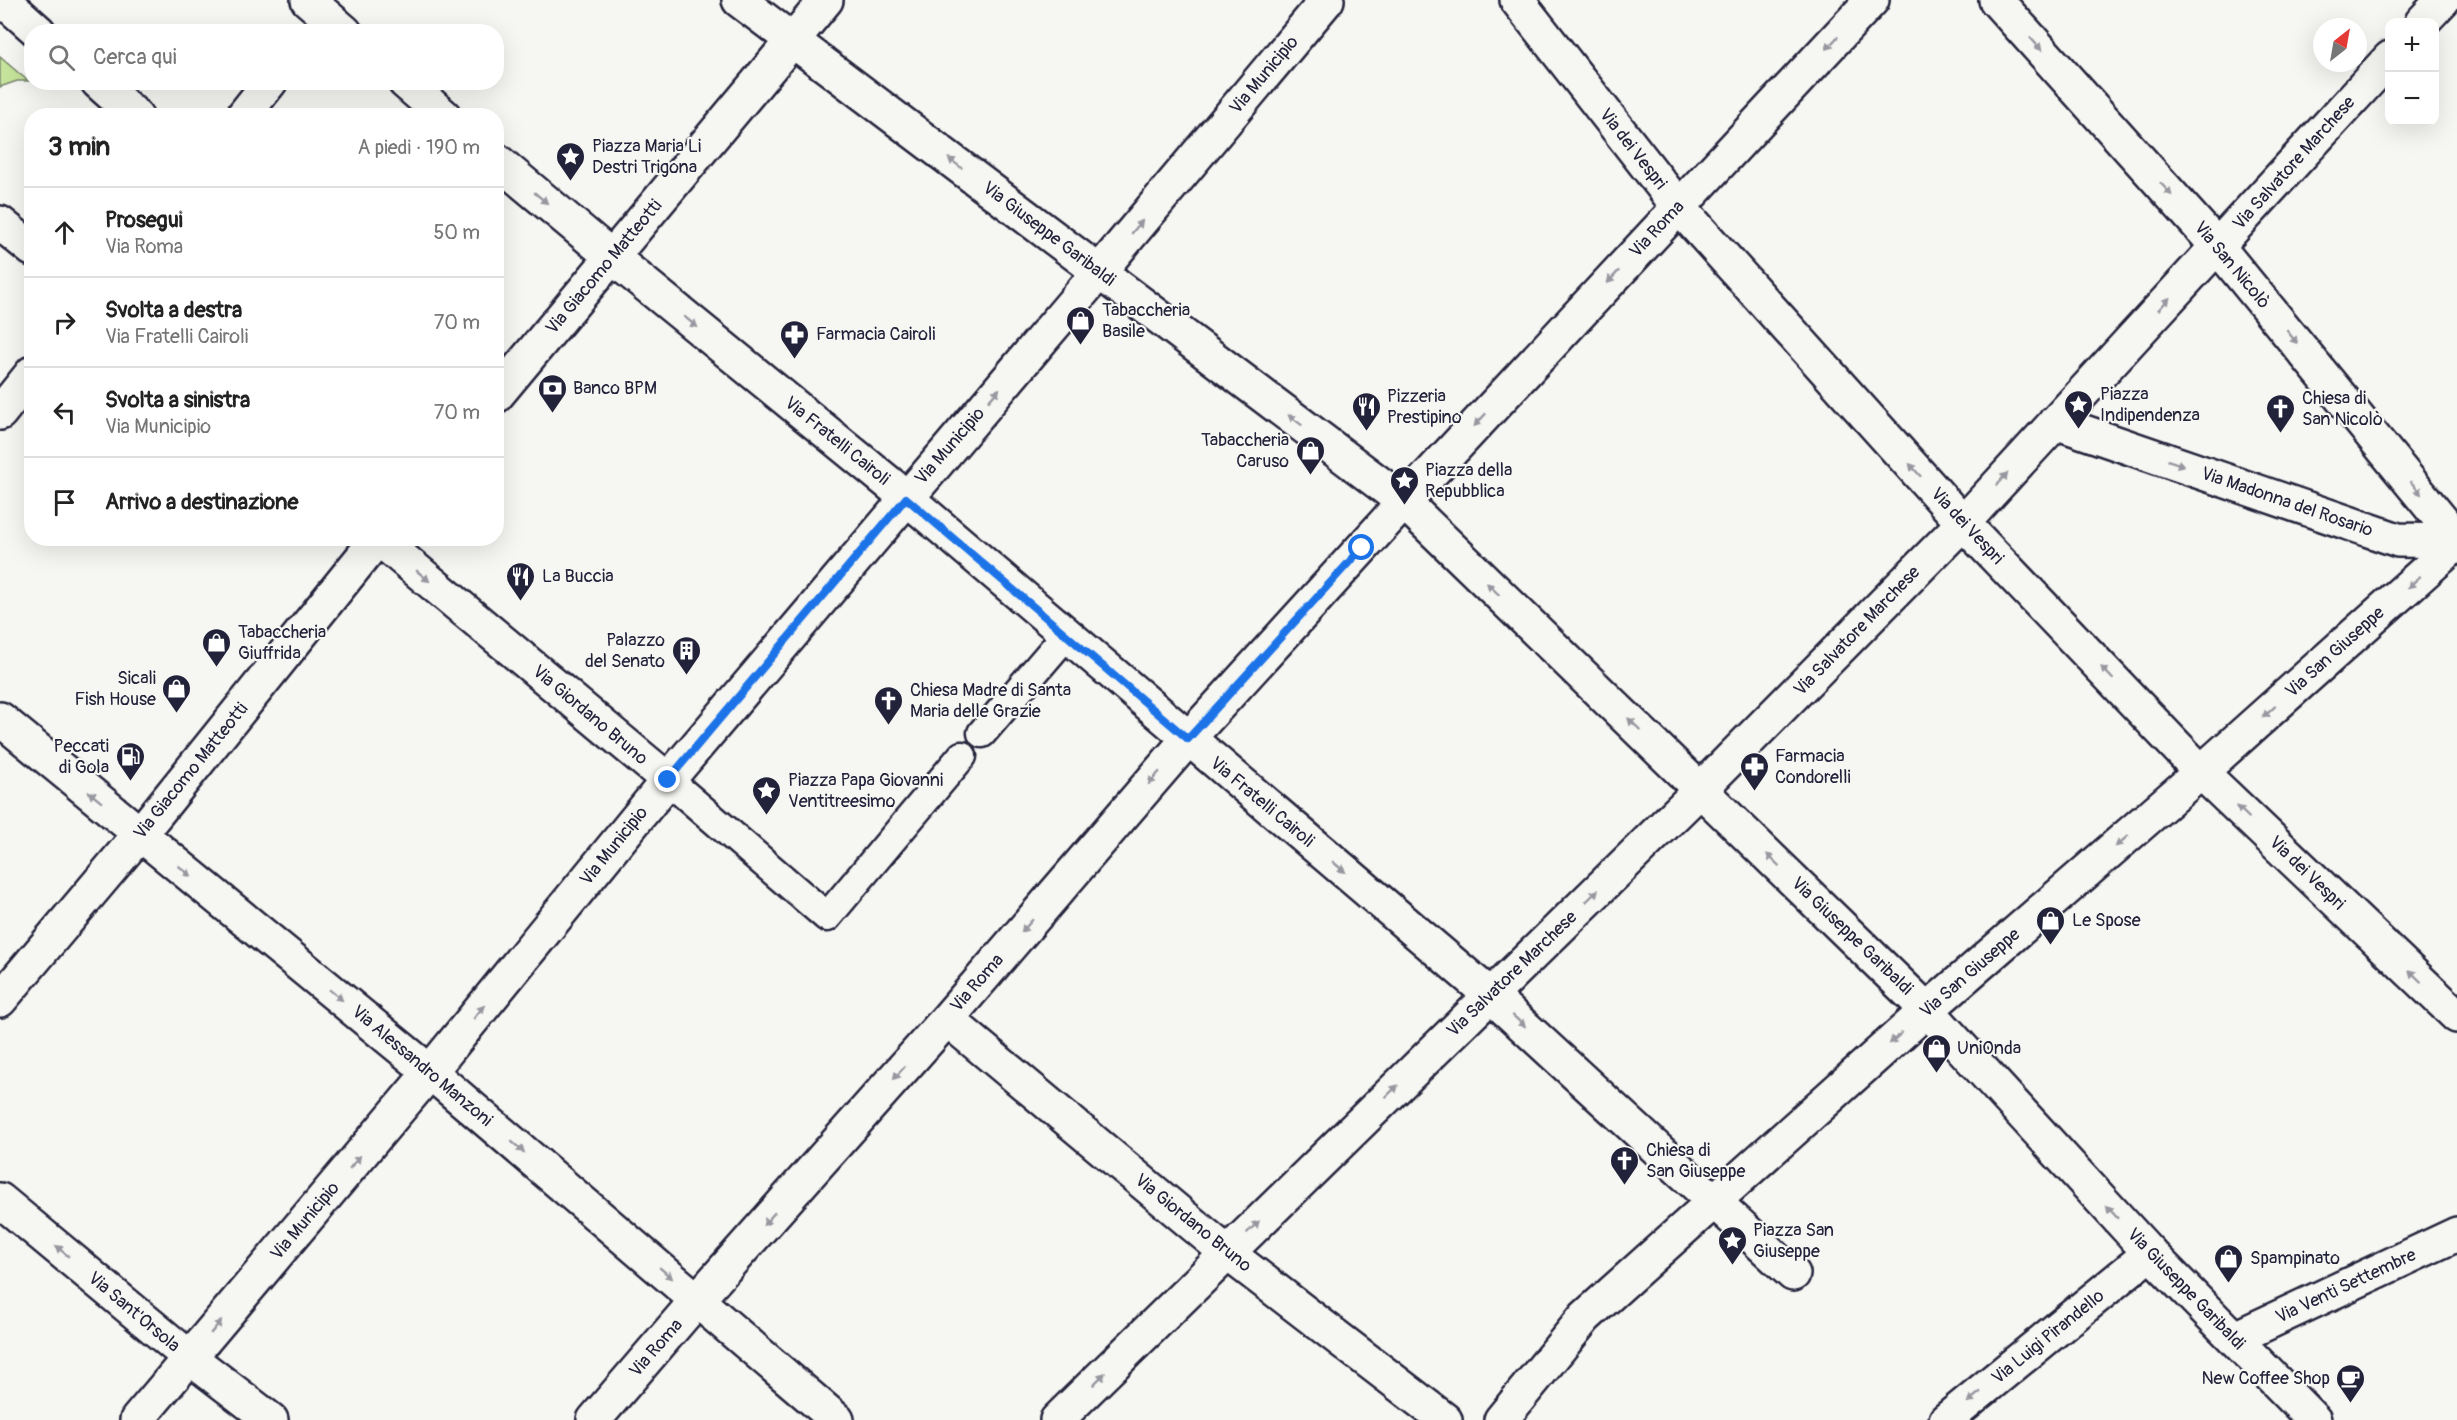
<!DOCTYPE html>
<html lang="it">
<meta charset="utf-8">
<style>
body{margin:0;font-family:Pangolin,sans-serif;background:#f6f6f6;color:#222}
.controls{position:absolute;right:18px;top:18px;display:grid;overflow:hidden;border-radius:12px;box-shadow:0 6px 24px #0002}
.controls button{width:54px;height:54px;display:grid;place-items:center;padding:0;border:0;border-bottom:2px solid #e0e0e0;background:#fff;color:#222;font:30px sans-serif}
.compass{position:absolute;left:2313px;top:18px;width:54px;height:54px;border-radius:50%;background:#fff;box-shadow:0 6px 24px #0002;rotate:31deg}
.stop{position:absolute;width:18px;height:18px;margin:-14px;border:4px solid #1a73e8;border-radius:50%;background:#fff}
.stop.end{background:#1a73e8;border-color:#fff;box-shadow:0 2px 6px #0008}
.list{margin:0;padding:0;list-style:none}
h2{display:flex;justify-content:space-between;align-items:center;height:78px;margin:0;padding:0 24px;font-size:26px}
h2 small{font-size:20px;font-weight:400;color:#767676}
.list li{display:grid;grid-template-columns:39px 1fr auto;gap:18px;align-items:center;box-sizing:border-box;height:90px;padding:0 24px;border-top:2px solid #e0e0e0}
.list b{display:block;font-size:22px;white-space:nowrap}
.list p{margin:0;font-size:20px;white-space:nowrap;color:#767676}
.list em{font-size:20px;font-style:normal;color:#767676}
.icon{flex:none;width:33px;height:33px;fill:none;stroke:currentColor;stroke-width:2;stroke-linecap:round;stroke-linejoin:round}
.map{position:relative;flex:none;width:2457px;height:1420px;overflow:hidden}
.search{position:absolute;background:#fff;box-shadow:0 6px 24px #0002;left:24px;top:24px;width:480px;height:66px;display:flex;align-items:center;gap:15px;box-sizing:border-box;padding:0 21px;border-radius:24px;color:#767676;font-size:22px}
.panel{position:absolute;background:#fff;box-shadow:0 6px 24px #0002;left:24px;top:108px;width:480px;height:438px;border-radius:24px}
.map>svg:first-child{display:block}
.green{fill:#c6e49b;stroke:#74836b;stroke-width:1.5}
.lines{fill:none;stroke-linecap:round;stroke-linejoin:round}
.pedestrian-casing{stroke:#22223b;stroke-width:33}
.minor-casing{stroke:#22223b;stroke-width:38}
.tertiary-casing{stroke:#22223b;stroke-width:38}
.secondary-casing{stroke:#22223b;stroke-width:38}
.pedestrian{stroke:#f6f6f2;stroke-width:28}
.minor{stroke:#f6f6f2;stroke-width:33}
.tertiary{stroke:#f6f6f2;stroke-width:33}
.secondary{stroke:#f6f6f2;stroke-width:33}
.oneway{fill:#9797a0}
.route{stroke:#1a73e8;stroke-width:8}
.labels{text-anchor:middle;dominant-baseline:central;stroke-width:4.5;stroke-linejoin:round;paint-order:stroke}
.street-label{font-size:18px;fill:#22223b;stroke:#f6f6f2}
.poi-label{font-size:18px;fill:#22223b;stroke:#f6f6f2;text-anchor:start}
</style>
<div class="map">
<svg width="2457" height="1420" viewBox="0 0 2457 1420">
<rect width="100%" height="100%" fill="#f6f6f2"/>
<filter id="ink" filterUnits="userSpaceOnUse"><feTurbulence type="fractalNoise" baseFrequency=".0167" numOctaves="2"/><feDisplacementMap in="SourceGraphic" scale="12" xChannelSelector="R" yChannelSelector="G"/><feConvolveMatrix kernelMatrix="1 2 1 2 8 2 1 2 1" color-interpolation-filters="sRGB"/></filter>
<g filter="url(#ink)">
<path class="green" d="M0,57L28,81H17L0,87Z"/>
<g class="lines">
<defs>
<path id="pedestrian" d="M982,733L1066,635
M668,780L827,917L962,756"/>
<path id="minor" d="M3,0L39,32
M308,0L345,32
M1517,0L1678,206L1963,523L2201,772L2457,1016
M2422,22L2443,0
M98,82L136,116
M405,82L444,116
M243,116L270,82
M496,160L612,257L895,488L1490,995L1793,1274
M0,413L32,373
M2055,422L2398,540L2457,541
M378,538L668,780
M0,719L430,1072L837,1420
M947,1019L1226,1252L1445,1420
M0,1200L190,1358L271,1420
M2235,1338L2457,1234
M137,1420L420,1084L668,780L1099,272
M594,1420L697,1300L947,1019L1188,739L1404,502
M1057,1420L1688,802L1963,523L2390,58
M1946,1420L2150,1253"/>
<path id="tertiary" d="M1099,272L1327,0
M1404,502L1872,0"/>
<path id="secondary" d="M739,0L1404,502L1927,1010L2150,1253L2314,1420
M1996,0L2217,246L2457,539
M0,223L32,249
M496,396L826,0
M0,1000L140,834L378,538
M1501,1420L1585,1317L1927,1010L2201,772L2457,543"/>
</defs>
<use href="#pedestrian" class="pedestrian-casing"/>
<use href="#minor" class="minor-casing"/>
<use href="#tertiary" class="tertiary-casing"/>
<use href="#secondary" class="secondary-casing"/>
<use href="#pedestrian" class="pedestrian"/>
<use href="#minor" class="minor"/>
<use href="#tertiary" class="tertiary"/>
<use href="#secondary" class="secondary"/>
</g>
<defs><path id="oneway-solid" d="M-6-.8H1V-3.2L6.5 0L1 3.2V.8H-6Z" transform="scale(1.5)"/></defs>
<g class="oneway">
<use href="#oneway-solid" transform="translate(1832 43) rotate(133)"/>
<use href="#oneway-solid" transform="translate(2036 44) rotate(48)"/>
<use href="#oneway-solid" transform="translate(955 163) rotate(-143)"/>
<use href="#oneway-solid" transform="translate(2166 189) rotate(48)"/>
<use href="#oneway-solid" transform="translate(541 198) rotate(40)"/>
<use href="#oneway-solid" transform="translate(1137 227) rotate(-50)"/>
<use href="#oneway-solid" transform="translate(1613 277) rotate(133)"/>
<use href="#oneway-solid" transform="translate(2164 304) rotate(-47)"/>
<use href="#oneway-solid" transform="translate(691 322) rotate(39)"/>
<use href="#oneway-solid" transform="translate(2292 337) rotate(51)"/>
<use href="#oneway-solid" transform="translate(994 395) rotate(-49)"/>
<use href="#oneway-solid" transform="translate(1295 420) rotate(-143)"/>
<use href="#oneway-solid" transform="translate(1480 420) rotate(133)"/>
<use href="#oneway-solid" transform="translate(2176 463) rotate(19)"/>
<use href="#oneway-solid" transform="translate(1915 470) rotate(-132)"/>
<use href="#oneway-solid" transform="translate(2002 479) rotate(-47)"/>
<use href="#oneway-solid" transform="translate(2416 488) rotate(51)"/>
<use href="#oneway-solid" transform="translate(423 576) rotate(40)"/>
<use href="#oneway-solid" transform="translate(2414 582) rotate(138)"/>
<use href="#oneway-solid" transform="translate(1493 589) rotate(-136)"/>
<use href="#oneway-solid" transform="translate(2107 673) rotate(-134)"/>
<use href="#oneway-solid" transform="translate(2269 712) rotate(138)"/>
<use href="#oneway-solid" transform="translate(1634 724) rotate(-136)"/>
<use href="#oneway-solid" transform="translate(1154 778) rotate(131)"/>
<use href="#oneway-solid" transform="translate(95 797) rotate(-141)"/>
<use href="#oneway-solid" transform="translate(2243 812) rotate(-136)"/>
<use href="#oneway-solid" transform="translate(2122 841) rotate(139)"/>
<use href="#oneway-solid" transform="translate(1773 860) rotate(-136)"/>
<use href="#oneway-solid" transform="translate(1339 867) rotate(40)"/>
<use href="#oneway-solid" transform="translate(185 871) rotate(39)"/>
<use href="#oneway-solid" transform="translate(1592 896) rotate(-44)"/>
<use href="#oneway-solid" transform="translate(1027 926) rotate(131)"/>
<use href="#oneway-solid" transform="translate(2415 976) rotate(-136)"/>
<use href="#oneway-solid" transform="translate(336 995) rotate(39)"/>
<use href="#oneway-solid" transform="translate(479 1012) rotate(-51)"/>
<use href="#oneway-solid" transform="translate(1519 1021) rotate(42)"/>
<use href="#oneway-solid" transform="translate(1896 1038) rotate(138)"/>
<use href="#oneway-solid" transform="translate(899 1073) rotate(132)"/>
<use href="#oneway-solid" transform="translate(1392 1091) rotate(-44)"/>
<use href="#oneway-solid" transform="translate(518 1147) rotate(41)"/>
<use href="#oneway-solid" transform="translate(355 1162) rotate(-50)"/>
<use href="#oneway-solid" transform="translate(2112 1212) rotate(-132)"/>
<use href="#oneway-solid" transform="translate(769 1219) rotate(132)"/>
<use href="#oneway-solid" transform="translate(1253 1227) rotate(-44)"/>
<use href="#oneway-solid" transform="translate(62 1251) rotate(-140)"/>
<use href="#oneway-solid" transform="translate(666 1273) rotate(41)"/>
<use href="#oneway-solid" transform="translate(216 1327) rotate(-50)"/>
<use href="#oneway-solid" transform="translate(1099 1379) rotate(-45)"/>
<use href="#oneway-solid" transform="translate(1974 1397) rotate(141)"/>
</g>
</g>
<g class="lines" filter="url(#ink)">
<path class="route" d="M668,780L906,498L1188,739L1362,548"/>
</g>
<defs>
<symbol id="sight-pin" viewBox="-11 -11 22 30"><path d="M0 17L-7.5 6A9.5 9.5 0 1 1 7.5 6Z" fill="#22223b" stroke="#f6f6f2"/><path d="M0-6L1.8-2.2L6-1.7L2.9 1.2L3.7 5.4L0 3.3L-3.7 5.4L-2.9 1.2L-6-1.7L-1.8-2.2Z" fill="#fff"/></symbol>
<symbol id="shop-pin" viewBox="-11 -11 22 30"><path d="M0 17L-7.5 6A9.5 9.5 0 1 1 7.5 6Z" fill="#22223b" stroke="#f6f6f2"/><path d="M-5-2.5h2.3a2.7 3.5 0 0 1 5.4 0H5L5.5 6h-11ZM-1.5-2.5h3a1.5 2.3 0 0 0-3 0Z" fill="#fff"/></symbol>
<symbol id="pharmacy-pin" viewBox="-11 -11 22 30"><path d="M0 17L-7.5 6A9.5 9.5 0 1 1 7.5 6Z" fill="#22223b" stroke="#f6f6f2"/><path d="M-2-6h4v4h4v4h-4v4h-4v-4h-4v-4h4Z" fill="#fff"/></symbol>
<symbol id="bank-pin" viewBox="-11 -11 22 30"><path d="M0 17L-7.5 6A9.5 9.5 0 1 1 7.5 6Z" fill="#22223b" stroke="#f6f6f2"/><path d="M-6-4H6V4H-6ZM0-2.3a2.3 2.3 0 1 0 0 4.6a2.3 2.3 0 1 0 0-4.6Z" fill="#fff"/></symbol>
<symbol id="restaurant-pin" viewBox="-11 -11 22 30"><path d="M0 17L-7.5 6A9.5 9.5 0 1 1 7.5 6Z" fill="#22223b" stroke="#f6f6f2"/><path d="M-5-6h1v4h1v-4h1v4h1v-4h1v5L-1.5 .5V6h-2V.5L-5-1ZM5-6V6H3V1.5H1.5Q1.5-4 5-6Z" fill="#fff"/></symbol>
<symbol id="church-pin" viewBox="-11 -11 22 30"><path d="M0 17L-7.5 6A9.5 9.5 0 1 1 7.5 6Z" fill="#22223b" stroke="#f6f6f2"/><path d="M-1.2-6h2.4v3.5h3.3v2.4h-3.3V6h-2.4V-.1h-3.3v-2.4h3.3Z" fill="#fff"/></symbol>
<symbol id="building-pin" viewBox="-11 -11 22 30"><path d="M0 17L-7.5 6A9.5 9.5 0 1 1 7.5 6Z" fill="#22223b" stroke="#f6f6f2"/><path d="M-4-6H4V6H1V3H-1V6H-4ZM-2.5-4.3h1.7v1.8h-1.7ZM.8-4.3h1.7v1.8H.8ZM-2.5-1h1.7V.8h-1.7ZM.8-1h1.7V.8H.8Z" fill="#fff"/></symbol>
<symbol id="fuel-pin" viewBox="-11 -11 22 30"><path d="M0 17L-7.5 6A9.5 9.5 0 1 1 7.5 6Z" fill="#22223b" stroke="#f6f6f2"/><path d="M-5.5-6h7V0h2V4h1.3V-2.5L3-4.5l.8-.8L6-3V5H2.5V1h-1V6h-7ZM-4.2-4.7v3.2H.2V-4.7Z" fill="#fff"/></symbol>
<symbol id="cafe-pin" viewBox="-11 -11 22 30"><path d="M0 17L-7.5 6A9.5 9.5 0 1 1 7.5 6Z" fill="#22223b" stroke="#f6f6f2"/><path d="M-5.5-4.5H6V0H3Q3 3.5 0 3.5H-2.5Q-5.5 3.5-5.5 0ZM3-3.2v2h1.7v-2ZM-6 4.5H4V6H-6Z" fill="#fff"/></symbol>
</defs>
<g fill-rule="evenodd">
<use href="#sight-pin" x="554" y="140" width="33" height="45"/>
<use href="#shop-pin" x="1064" y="304" width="33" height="45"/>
<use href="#pharmacy-pin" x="778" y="318" width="33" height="45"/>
<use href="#bank-pin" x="536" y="372" width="33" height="45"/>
<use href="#sight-pin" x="2062" y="388" width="33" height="45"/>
<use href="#restaurant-pin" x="1350" y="390" width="33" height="45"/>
<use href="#church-pin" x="2264" y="392" width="33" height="45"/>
<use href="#shop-pin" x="1294" y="434" width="33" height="45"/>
<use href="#sight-pin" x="1388" y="464" width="33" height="45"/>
<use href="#restaurant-pin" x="504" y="560" width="33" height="45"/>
<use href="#shop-pin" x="200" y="626" width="33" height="45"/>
<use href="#building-pin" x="670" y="634" width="33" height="45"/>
<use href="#shop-pin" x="160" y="672" width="33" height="45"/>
<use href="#church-pin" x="872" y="684" width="33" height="45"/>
<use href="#fuel-pin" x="114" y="740" width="33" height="45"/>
<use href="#pharmacy-pin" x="1738" y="750" width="33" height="45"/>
<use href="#sight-pin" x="750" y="774" width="33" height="45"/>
<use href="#shop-pin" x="2034" y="904" width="33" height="45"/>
<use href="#shop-pin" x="1920" y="1032" width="33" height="45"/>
<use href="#church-pin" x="1608" y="1144" width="33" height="45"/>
<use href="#sight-pin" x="1716" y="1224" width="33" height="45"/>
<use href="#shop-pin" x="2212" y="1242" width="33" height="45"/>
<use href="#cafe-pin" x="2334" y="1362" width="33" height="45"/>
</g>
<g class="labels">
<g class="street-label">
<text transform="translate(1264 75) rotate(-50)">Via Municipio</text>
<text transform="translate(1633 149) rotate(52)">Via dei Vespri</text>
<text transform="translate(2294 163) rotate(-48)">Via Salvatore Marchese</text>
<text transform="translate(1657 229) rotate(-47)">Via Roma</text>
<text transform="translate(1049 234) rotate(37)">Via Giuseppe Garibaldi</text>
<text transform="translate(2232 265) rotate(50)">Via San Nicolò</text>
<text transform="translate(604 267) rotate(-50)">Via Giacomo Matteotti</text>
<text transform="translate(837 441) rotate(39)">Via Fratelli Cairoli</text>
<text transform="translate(950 446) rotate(-49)">Via Municipio</text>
<text transform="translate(2287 502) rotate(19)">Via Madonna del Rosario</text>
<text transform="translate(1967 526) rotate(47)">Via dei Vespri</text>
<text transform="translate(1857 631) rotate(-46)">Via Salvatore Marchese</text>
<text transform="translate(2335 652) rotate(-42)">Via San Giuseppe</text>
<text transform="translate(590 715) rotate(40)">Via Giordano Bruno</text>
<text transform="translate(191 771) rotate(-51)">Via Giacomo Matteotti</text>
<text transform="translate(1262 802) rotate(40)">Via Fratelli Cairoli</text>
<text transform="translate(614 846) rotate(-51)">Via Municipio</text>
<text transform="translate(2307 873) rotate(44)">Via dei Vespri</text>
<text transform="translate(1852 936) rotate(44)">Via Giuseppe Garibaldi</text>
<text transform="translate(1970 973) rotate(-41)">Via San Giuseppe</text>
<text transform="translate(1512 974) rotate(-44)">Via Salvatore Marchese</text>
<text transform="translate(977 983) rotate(-49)">Via Roma</text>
<text transform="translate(422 1066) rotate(40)">Via Alessandro Manzoni</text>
<text transform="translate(305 1221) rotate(-50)">Via Municipio</text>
<text transform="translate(1193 1223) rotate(39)">Via Giordano Bruno</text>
<text transform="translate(2346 1286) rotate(-25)">Via Venti Settembre</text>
<text transform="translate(2186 1289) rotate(46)">Via Giuseppe Garibaldi</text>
<text transform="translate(134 1312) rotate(40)">Via Sant'Orsola</text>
<text transform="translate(2048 1337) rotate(-39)">Via Luigi Pirandello</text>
<text transform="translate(656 1348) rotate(-49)">Via Roma</text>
</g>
<g class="poi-label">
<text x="592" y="146">Piazza Maria Li<tspan x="592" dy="21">Destri Trigona</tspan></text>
<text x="1102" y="310">Tabaccheria<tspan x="1102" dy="21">Basile</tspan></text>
<text x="816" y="334">Farmacia Cairoli</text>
<text x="573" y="388">Banco BPM</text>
<text x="2100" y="394">Piazza<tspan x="2100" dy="21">Indipendenza</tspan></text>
<text x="1387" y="396">Pizzeria<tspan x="1387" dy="21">Prestipino</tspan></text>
<text x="2302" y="398">Chiesa di<tspan x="2302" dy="21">San Nicolò</tspan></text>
<text x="1289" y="440" text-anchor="end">Tabaccheria<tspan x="1289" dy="21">Caruso</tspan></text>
<text x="1425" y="470">Piazza della<tspan x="1425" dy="21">Repubblica</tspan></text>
<text x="542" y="576">La Buccia</text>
<text x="238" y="632">Tabaccheria<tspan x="238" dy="21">Giuffrida</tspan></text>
<text x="665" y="640" text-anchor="end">Palazzo<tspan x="665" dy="21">del Senato</tspan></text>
<text x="156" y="678" text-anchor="end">Sicali<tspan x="156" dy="21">Fish House</tspan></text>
<text x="910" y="690">Chiesa Madre di Santa<tspan x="910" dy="21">Maria delle Grazie</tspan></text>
<text x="109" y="746" text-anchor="end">Peccati<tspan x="109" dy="21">di Gola</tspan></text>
<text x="1775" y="756">Farmacia<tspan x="1775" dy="21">Condorelli</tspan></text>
<text x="788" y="780">Piazza Papa Giovanni<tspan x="788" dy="21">Ventitreesimo</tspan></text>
<text x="2072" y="920">Le Spose</text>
<text x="1957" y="1048">UniOnda</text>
<text x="1646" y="1150">Chiesa di<tspan x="1646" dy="21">San Giuseppe</tspan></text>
<text x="1753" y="1230">Piazza San<tspan x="1753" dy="21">Giuseppe</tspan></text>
<text x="2250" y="1258">Spampinato</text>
<text x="2330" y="1378" text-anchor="end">New Coffee Shop</text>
</g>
</g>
</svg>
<div class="controls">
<button>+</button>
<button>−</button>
</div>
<svg class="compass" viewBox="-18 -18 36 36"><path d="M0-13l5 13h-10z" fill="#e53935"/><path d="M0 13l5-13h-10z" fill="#767676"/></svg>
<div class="stop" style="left:1362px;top:548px"></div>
<div class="stop end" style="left:668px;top:780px"></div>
<div class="search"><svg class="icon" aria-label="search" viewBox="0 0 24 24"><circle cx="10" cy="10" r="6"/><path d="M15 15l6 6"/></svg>Cerca qui</div>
<section class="panel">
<h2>3 min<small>A piedi · 190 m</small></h2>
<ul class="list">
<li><svg class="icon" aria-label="ahead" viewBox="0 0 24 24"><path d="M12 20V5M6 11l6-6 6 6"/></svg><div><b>Prosegui</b><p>Via Roma</p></div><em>50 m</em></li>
<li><svg class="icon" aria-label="right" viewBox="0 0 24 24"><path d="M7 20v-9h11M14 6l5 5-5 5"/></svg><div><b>Svolta a destra</b><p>Via Fratelli Cairoli</p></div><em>70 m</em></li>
<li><svg class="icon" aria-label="left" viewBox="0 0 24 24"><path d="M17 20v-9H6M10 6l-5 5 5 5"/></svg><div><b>Svolta a sinistra</b><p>Via Municipio</p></div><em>70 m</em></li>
<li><svg class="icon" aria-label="arrive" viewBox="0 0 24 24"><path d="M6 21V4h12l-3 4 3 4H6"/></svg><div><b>Arrivo a destinazione</b></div></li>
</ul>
</section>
</div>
